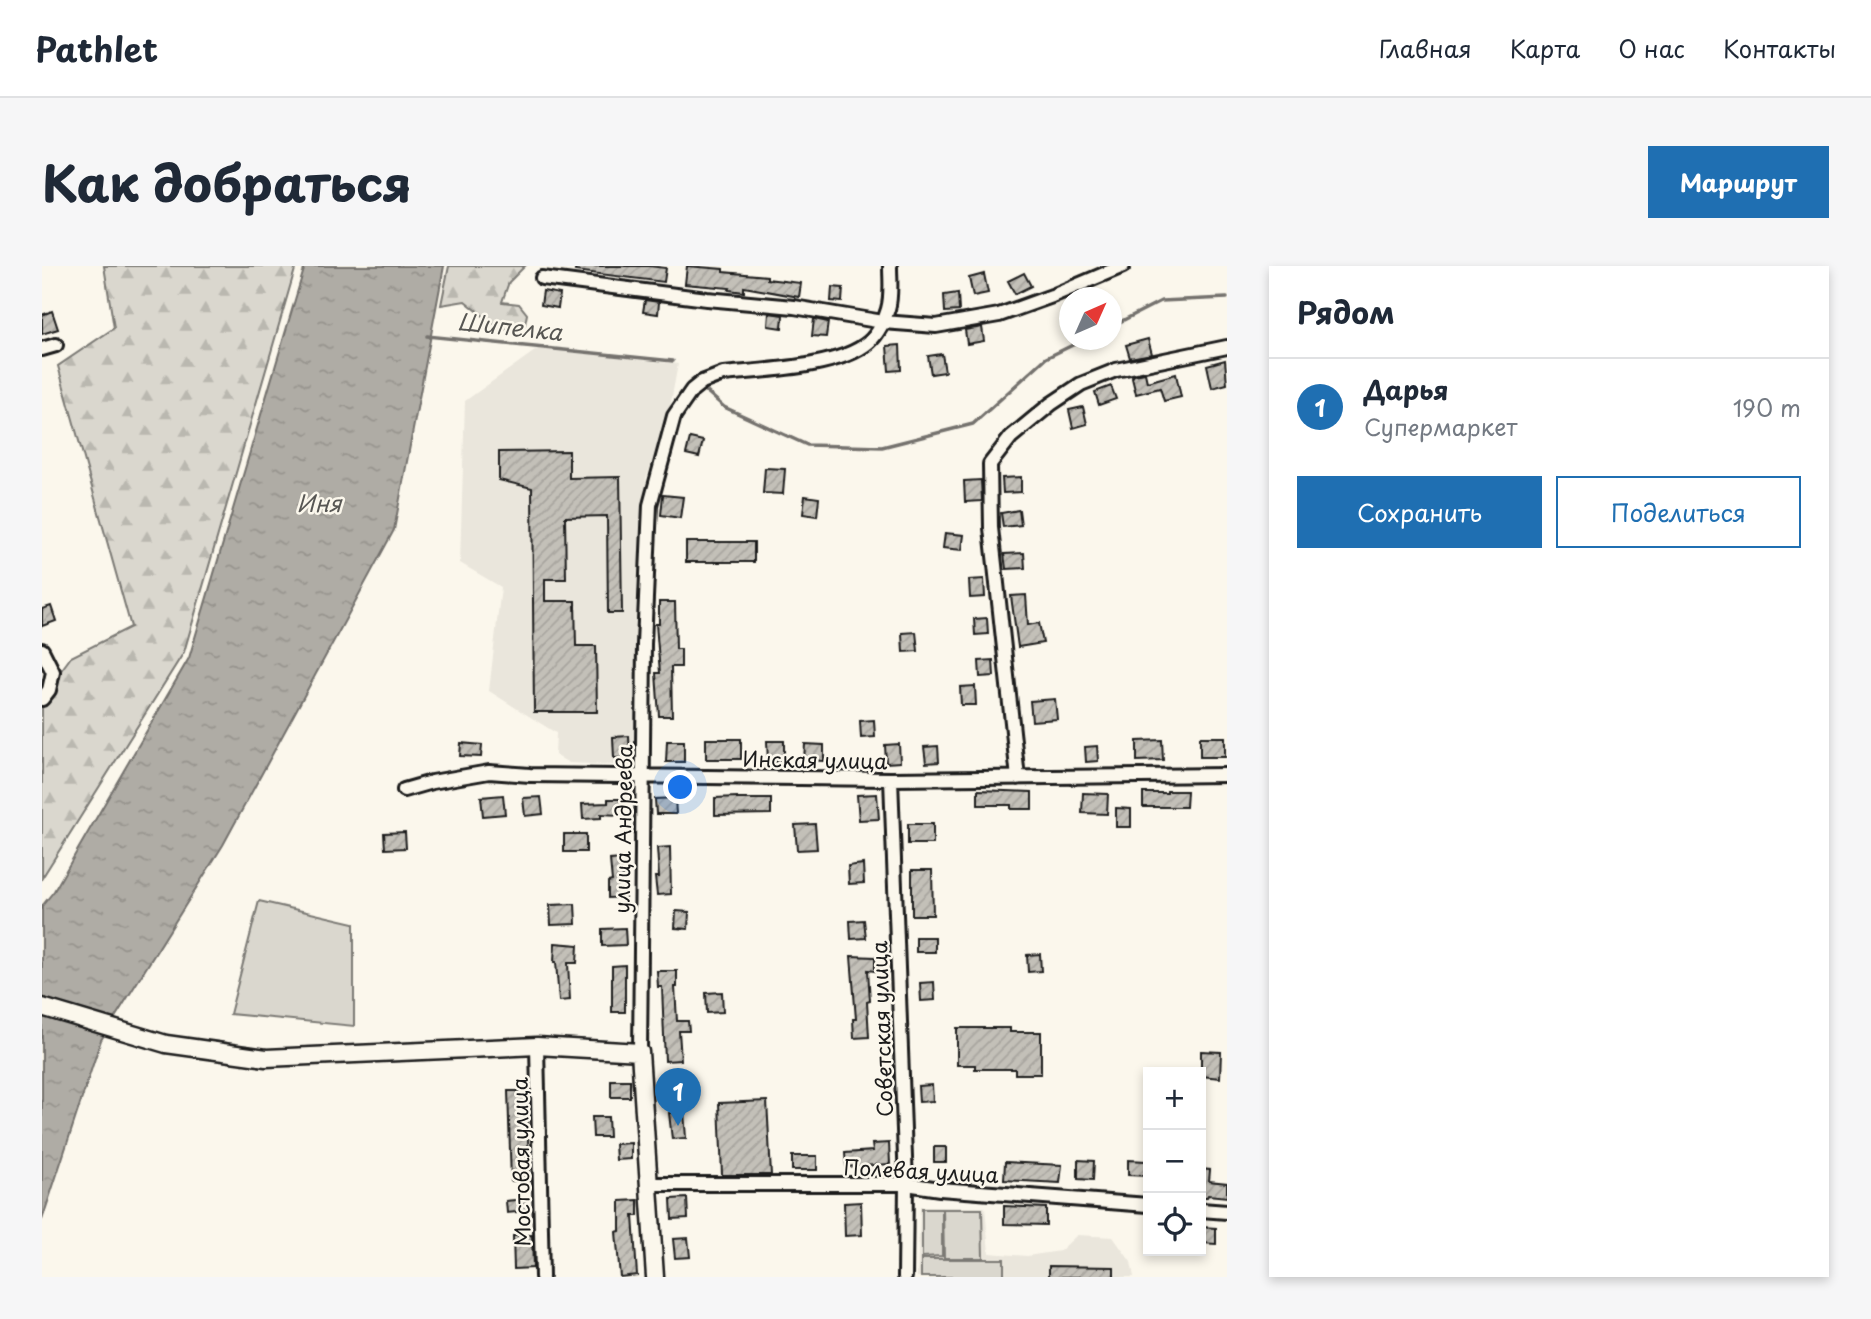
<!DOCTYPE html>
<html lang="ru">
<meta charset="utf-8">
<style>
body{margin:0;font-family:"Playpen Sans",sans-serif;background:#f6f6f7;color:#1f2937}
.controls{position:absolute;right:21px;bottom:21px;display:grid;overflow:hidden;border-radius:0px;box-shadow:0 4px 10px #0003}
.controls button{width:63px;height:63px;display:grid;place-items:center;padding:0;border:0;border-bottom:2px solid #e0e1e3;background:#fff;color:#1f2937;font:35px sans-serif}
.compass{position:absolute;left:1017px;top:21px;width:63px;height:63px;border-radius:50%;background:#fff;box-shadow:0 4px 10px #0003;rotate:45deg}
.you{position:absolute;left:639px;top:522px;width:24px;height:24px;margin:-18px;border:5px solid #fff;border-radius:50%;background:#1a73e8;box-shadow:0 0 0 10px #1a73e833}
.badge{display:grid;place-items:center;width:46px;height:46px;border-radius:50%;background:#1f6fb2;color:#fff;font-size:23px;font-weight:700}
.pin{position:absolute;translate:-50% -58px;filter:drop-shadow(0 2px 4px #0008)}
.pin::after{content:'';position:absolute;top:37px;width:24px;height:21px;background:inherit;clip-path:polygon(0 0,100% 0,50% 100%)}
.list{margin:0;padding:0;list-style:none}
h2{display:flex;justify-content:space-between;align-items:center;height:91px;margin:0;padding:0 28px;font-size:30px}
h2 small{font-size:23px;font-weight:400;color:#747a83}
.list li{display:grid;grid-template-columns:46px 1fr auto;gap:21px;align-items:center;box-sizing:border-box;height:98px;padding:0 28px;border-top:2px solid #e0e1e3}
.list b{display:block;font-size:26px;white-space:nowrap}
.list p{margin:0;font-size:23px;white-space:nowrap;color:#747a83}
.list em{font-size:23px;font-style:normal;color:#747a83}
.actions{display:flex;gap:14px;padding:21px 28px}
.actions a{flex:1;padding:16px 0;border:2px solid #1f6fb2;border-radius:0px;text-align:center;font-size:24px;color:#1f6fb2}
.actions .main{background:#1f6fb2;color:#fff}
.icon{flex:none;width:38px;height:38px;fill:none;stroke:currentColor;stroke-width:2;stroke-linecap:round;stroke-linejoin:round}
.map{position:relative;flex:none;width:1185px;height:1011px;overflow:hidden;border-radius:0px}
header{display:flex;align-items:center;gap:42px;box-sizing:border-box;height:98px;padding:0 35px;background:#fff;border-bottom:2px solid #e0e1e3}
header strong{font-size:33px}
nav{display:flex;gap:38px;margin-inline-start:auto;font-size:24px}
.intro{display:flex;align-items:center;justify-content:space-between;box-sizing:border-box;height:168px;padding:0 42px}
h1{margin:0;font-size:49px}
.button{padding:18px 32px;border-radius:0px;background:#1f6fb2;color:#fff;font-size:24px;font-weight:700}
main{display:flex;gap:42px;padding:0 42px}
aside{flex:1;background:#fff;border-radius:0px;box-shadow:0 4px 10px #0003}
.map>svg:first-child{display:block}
.built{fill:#eae6dc}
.forest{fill:url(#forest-firs);stroke:#7b7a75;stroke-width:2}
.pitch{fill:#dad7ce;stroke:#7b7a75;stroke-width:2}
.water{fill:url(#water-ripples);stroke:#74726e;stroke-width:2}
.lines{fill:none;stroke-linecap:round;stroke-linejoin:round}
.stream{stroke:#74726e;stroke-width:3.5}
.building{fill:url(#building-hatch);stroke:#1c1c1c;stroke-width:2}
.minor-casing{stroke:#1c1c1c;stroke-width:18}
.major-casing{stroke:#1c1c1c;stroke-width:21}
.minor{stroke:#fbf7ec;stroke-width:12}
.major{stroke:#fbf7ec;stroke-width:16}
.labels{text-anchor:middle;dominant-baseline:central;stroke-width:5;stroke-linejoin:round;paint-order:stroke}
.street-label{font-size:21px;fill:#1c1c1c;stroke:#fbf7ec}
.water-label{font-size:23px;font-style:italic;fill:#575653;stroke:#fbf7ec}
</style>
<header>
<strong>Pathlet</strong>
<nav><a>Главная</a><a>Карта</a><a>О нас</a><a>Контакты</a></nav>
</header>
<div class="intro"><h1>Как добраться</h1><a class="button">Маршрут</a></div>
<main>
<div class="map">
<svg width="1185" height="1011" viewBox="0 0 1185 1011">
<defs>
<pattern id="forest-firs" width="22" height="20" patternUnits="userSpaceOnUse" patternTransform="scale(1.75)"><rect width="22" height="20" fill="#dad7ce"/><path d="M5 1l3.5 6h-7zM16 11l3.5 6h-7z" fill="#bab8b0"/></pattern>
<pattern id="water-ripples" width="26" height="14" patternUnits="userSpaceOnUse" patternTransform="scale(1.75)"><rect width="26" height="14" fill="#afaca5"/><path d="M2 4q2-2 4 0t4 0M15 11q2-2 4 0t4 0" fill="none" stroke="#96938d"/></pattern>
<pattern id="building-hatch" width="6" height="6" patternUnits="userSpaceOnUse" patternTransform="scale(1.75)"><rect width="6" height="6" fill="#c3c0b8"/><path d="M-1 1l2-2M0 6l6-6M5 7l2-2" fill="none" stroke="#a7a49e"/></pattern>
</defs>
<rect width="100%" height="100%" fill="#fbf7ec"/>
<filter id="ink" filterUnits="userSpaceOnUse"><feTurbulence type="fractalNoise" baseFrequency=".0143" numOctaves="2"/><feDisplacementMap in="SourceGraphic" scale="14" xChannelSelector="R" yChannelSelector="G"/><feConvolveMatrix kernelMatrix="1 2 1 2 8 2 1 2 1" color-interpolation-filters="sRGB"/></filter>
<g filter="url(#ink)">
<path class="built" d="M497,82L636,98L625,157L604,213L594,500L527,497L513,489L514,467L447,425L459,321L418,297L423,135Z
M878,941H943L947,987L985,990L1018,985L1035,969L1071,971L1089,996L1092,1011H875Z"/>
<path class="forest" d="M62,0H254L142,386L0,612V430L29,391L89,361L16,100L72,62Z
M407,0H483L467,16L460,36L477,38L485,48L481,68L455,61L423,35L399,39Z"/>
<path class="pitch" d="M217,635L312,657V760L188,748Z
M880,943H900V990L880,991Z
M901,943H940L941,992H902Z
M962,993V1011H879V993Z"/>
<path class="water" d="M263,0H402L352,264L181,579L59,774L0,954V640L12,625L147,392Z"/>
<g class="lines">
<path class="stream" d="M1070,60L1119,35L1185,32
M385,70L631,95
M664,125L682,141L765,179L840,181L931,158L1004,92L1041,74"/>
</g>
<path class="building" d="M534,0H607L624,2L622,16L533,5Z
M645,0L681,3V6L725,10V13L759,17L757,31L702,21V26L687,24L688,22L643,18Z
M982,7L989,20L973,28L966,15Z
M942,8L946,27L931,30L927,12Z
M790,21L801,22L800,36L789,35Z
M501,25L518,28L516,42L499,39Z
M916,27L917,45L903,46L902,29Z
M603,34L617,36L616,48L601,46Z
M10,45L16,63L0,68V49Z
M727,47L741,49L740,62L726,60Z
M772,53L786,56L784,71L770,70Z
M940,61L942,75L925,78L923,64Z
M1106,73L1110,88L1088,92L1084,79Z
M858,79L859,104L847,105L845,80Z
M900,88L903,106L889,108L886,90Z
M1183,94L1185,118L1170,122L1165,99Z
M1103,107L1105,116L1134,108L1139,131L1122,135L1118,122L1094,128L1090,112L1092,109Z
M1069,120L1074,133L1057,139L1053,126Z
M1041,141L1045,158L1031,162L1027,144Z
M648,172L661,175L657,191L644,188Z
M527,185V212L578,211L580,347H566L565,250L523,251L524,313H503V335H533L534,380H554L555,446H492L490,222L457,214V186Z
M723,202L743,203L741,228L721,227Z
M979,211V226L961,227L960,212Z
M939,214L940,235L923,236L922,215Z
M621,229L641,231L638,252L619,249Z
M763,230L777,232L775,250L761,248Z
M977,244L979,259L961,261L959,247Z
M903,267L922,269L920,284L901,282Z
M644,276H712V296H644Z
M982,287L983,302L964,303L962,288Z
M942,313L943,331L928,332L927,314Z
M984,329L986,359L997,357L1001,377L976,381L969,330Z
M617,336H633L634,383H639V401H629L630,450H617L614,407H618L614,358H617Z
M9,340L14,355L0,360V343Z
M945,352L946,368L933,369L932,353Z
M874,366L876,385L861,386L860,367Z
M951,394L952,410L938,411L937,395Z
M933,420L934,439H919L918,421Z
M1013,433L1015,453L990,455L988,435Z
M832,454L833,471L819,472L818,455Z
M587,470L588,492H572L571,471Z
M1158,471H1183V491H1158Z
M664,473H699V493H664Z
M1120,474L1121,494L1095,495V475Z
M625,475H642V496H624Z
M725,475H742V495L726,496Z
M419,477L440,479L439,491L418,490Z
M763,478L782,479V495L762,494Z
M857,478L858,496L844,497L843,479Z
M896,480L897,496L884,497L882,481Z
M1055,480L1056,495L1044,496L1043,481Z
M936,524L990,526V543H969V539H936Z
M1125,525H1145L1144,541H1101V527H1125Z
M1041,527L1066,528L1065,548L1040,547Z
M835,528L837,553L817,554L815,529Z
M461,529L463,548L441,550L439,531Z
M499,531L501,548L483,550L481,532Z
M695,531V533H729V548L673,549V532Z
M633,532L634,548H614L613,533Z
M566,533H579L578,549L559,548V552L541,553L540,538L566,537Z
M1074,542L1089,543V561H1074Z
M773,558L775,583L755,584L753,559Z
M866,558H891V578H866Z
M363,566L364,582L343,583L342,567Z
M522,568H544V586H522Z
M628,581L629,628L615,629L613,611H617L615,582Z
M579,593L583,631L566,632V616L570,615L568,594Z
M821,598L822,617L807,618L806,600Z
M870,604H890L891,649H870Z
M533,638L534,658L509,659L508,639Z
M634,645L647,646L646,663L633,662Z
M822,654L824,672L809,673L808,655Z
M583,662L584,679L560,680V663Z
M874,671H893V686H874Z
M513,677L536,679L535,697H526L528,734L517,735L514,696H512Z
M998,688L999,705L986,706L985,689Z
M809,690L833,691V705L826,704L828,735L825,736L827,771L812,772L811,753H814Z
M583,699V746H570V700Z
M615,705H635V721H633L635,755H646L647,765H637L639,794L623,795L620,721H616Z
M892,716L893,734L879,735L878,717Z
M680,726L681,746L665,747L664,727Z
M915,762H968V766H999V808H973V803H933V799H915Z
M1159,785L1179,786L1178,812L1159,810Z
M569,814H588V831H569Z
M890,819L891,835L877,836L876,820Z
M466,825H485L487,915H469Z
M725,835L729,909H680L677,837Z
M642,846L644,872L630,873L627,847Z
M550,851H566L567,871H551Z
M589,877V893L574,894L573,878Z
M847,877L848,898L804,901L803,887L831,885L830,878Z
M892,881H904V896H892Z
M750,890H775V904H750Z
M1036,894L1052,895L1051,914L1036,913Z
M1086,894L1104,895V910L1086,909Z
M963,896L1020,899L1018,917L962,914Z
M1159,903L1168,904L1167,915L1185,917V931L1166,929L1165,931H1159Z
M645,932L646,952L630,953L629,933Z
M483,933L485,945L465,947L464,935Z
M596,934V950H591L595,1009L578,1011L574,966L578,965V935Z
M819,936L820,969L803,970L802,937Z
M962,940L1004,942V959L962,958Z
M1159,961L1174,962V978L1159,977Z
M490,969L491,1002L472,1003L471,970Z
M646,972L648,991L633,992L631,973Z
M1007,1000L1072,1001V1011H1007Z"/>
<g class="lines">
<defs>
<path id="minor" d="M500,12L665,33L752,41L841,56L894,60L957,49L1010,30L1081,0
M0,83L14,79
M0,384L11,406L7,424L0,433
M976,512L949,262L948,198L969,171L1009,138L1039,118L1074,104L1185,81
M849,513L864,918L863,1011
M362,524L390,516L447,506L488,509L849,513L1185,509
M495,780L500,1011
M598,786L602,378L608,239L632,150L650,124L660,116L681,108C721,104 797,102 827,76C836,68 843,54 846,43C850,30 848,14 848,0
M607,918H864L898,923L1106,939
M1159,944L1185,946"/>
<path id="major" d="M0,741L124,778L224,792L495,780L598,786L613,1011"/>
</defs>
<use href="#minor" class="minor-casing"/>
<use href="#major" class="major-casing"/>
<use href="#minor" class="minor"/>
<use href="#major" class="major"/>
</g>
</g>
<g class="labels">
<g class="street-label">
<text transform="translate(773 493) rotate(1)">Инская улица</text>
<text transform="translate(580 563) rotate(-89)">улица Андреева</text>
<text transform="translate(839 763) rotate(-92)">Советская улица</text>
<text transform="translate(478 896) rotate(-91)">Мостовая улица</text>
<text transform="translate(879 904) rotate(3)">Полевая улица</text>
</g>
<g class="water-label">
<text transform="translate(468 60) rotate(6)">Шипелка</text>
<text x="277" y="236">Иня</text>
</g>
</g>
</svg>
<div class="controls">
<button>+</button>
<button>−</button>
<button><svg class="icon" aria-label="locate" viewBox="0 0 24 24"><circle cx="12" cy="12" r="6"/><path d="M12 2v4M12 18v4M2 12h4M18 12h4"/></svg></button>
</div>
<svg class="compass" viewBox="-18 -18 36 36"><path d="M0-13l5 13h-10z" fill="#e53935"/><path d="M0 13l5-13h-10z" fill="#747a83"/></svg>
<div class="you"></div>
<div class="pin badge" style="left:636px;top:860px">1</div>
</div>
<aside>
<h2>Рядом<small></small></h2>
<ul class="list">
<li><span class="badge">1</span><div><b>Дарья</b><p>Супермаркет</p></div><em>190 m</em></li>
</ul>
<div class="actions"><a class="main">Сохранить</a><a>Поделиться</a></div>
</aside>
</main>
